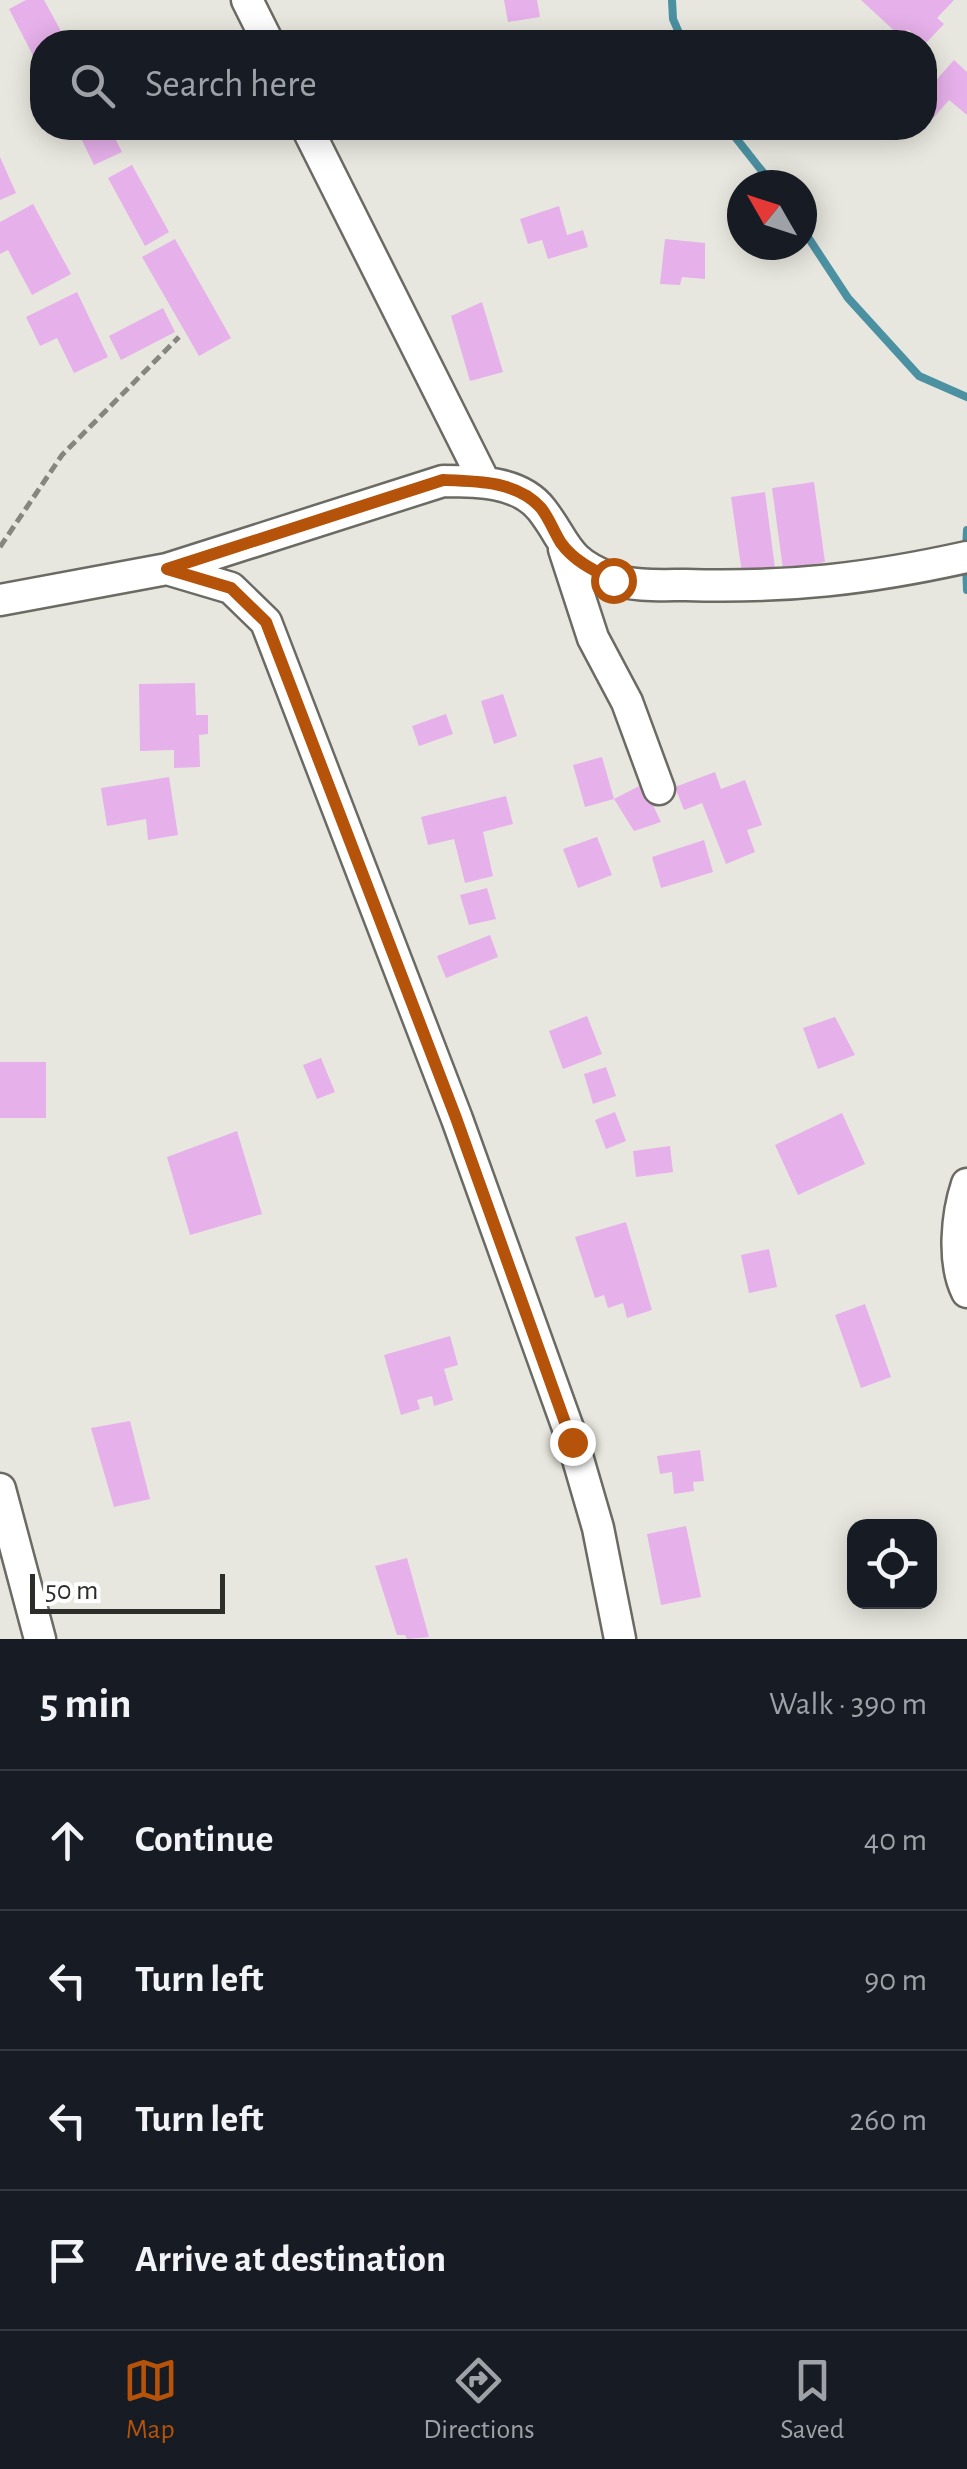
<!DOCTYPE html>
<meta charset="utf-8">
<style>
body{margin:0;font-family:"Alegreya Sans",sans-serif;background:#20242c;color:#f1f3f6}
.controls{position:absolute;right:30px;bottom:30px;display:grid;overflow:hidden;border-radius:20px;box-shadow:0 5px 25px #0003}
.controls button{width:90px;height:90px;display:grid;place-items:center;padding:0;border:0;border-bottom:2px solid #363941;background:#171b24;color:#f1f3f6;font:50px sans-serif}
.compass{position:absolute;left:727px;top:170px;width:90px;height:90px;border-radius:50%;background:#171b24;box-shadow:0 5px 25px #0003;rotate:309deg}
.scale{position:absolute;left:30px;bottom:25px;width:195px;box-sizing:border-box;padding-left:10px;border:5px solid #2d2d2a;border-top:0;font-size:28px;line-height:35px;white-space:nowrap;color:#2d2d2a;-webkit-text-stroke:8px #fff;paint-order:stroke}
.stop{position:absolute;width:30px;height:30px;margin:-22px;border:8px solid #b45309;border-radius:50%;background:#fff}
.stop.end{background:#b45309;border-color:#fff;box-shadow:0 2px 10px #0008}
.list{margin:0;padding:0;list-style:none}
h2{display:flex;justify-content:space-between;align-items:center;height:130px;margin:0;padding:0 40px;font-size:42px}
h2 small{font-size:32px;font-weight:400;color:#9ea1a6}
.list li{display:grid;grid-template-columns:65px 1fr auto;gap:30px;align-items:center;box-sizing:border-box;height:140px;padding:0 40px;border-top:2px solid #363941}
.list b{display:block;font-size:38px;white-space:nowrap}
.list em{font-size:32px;font-style:normal;color:#9ea1a6}
.icon{flex:none;width:55px;height:55px;fill:none;stroke:currentColor;stroke-width:2;stroke-linecap:round;stroke-linejoin:round}
.map{position:relative;flex:none;width:967px;height:1639px;overflow:hidden}
.search{position:absolute;background:#171b24;box-shadow:0 5px 25px #0003;left:30px;right:30px;top:30px;height:110px;display:flex;align-items:center;gap:25px;box-sizing:border-box;padding:0 35px;border-radius:40px;color:#9ea1a6;font-size:38px}
.sheet{height:690px;background:#171b24}
nav{display:flex;justify-content:space-around;align-items:center;box-sizing:border-box;height:140px;border-top:2px solid #363941;background:#171b24;font-size:28px;color:#9ea1a6}
nav a{display:grid;justify-items:center;gap:5px}
nav .on{color:#b45309}
.map>svg:first-child{display:block}
.lines{fill:none;stroke-linecap:round;stroke-linejoin:round}
.stream{stroke:#4b91a2;stroke-width:8}
.building{fill:#e6b0ea}
.minor-casing{stroke:#6b6a63;stroke-width:35}
.path{stroke:#868680;stroke-width:5;stroke-dasharray:10 5;stroke-linecap:butt}
.minor{stroke:#fff;stroke-width:30}
.route{stroke:#b45309;stroke-width:12}
</style>
<div class="map">
<svg width="967" height="1639" viewBox="0 0 967 1639">
<rect width="100%" height="100%" fill="#e8e7df"/>
<g class="lines">
<path class="stream" d="M672,0L673,19L683,42
M728,128L773,185
M802,228L848,298L919,376L967,397
M966,550L967,530
M966,564L967,590"/>
</g>
<path class="building" d="M26,0H44L67,42H42V73L9,9Z
M504,0H537L540,17L508,22Z
M861,0H954L937,18L944,24L927,42L908,30L901,37Z
M954,60L967,72V115L949,100L929,123L924,119V94Z
M76,128H110L122,152L94,165Z
M0,157L16,193L0,200Z
M132,165L169,232L145,246L108,178Z
M33,204L71,274L32,295L8,250L0,254V222Z
M559,206L567,235L583,230L588,247L548,259L542,240L528,244L520,219Z
M175,239L231,338L199,356L142,257Z
M665,239L705,243V279L682,277L680,285L660,284Z
M77,292L108,357L74,373L57,338L40,346L26,317Z
M482,302L503,372L470,381L451,316Z
M163,308L175,332L121,360L109,336Z
M814,482L825,562L783,569L772,488Z
M765,492L775,568L742,573L731,497Z
M195,683L196,715H208V734L199,735L200,767L174,768V750L140,751L139,684Z
M503,694L517,736L494,744L481,701Z
M446,714L453,734L419,746L412,726Z
M602,757L614,799L585,807L573,765Z
M715,772L721,789L745,780L762,825L747,830L755,852L726,864L702,803L684,810L675,787Z
M169,777L178,835L148,840L146,819L107,826L101,788Z
M643,784L661,822L634,831L614,799Z
M506,796L513,824L483,832L493,876L465,883L454,839L428,845L421,817Z
M597,837L612,875L578,888L563,849Z
M704,840L713,872L661,888L652,857Z
M487,888L496,919L469,925L460,895Z
M490,935L498,957L446,978L437,956Z
M587,1016L602,1054L563,1069L549,1031Z
M835,1017L855,1055L818,1069L803,1028Z
M321,1058L335,1092L317,1099L303,1065Z
M0,1062H46V1118H0Z
M606,1067L616,1096L593,1104L584,1074Z
M615,1112L626,1141L606,1149L595,1120Z
M842,1113L865,1164L798,1195L775,1145Z
M237,1131L262,1214L190,1235L167,1157Z
M670,1146L673,1172L636,1177L633,1151Z
M626,1222L652,1310L627,1318L623,1303L608,1308L604,1295L595,1298L575,1237Z
M769,1249L777,1287L749,1293L741,1255Z
M865,1304L891,1377L861,1388L835,1315Z
M450,1336L458,1365L444,1369L453,1400L434,1406L432,1396L417,1400L420,1409L401,1415L384,1355Z
M130,1421L150,1499L114,1507L91,1428Z
M700,1450L704,1481L693,1482L694,1491L674,1494L672,1472L660,1474L657,1456Z
M686,1526L701,1597L661,1605L647,1534Z
M407,1558L429,1637L407,1639L405,1635H397L375,1566Z"/>
<g class="lines">
<defs>
<path id="minor" d="M247,0L268,42
M307,128L484,481
M564,549L593,638L627,702L659,789
M167,569L231,588L266,622L457,1119L573,1442L598,1528L620,1639
M0,600L167,569L443,481C476,481 520,481 542,510C568,544 564,560 610,578C633,587 662,585 686,585C788,588 868,579 967,557
M967,1184C957,1214 952,1262 967,1292
M0,1489L40,1639"/>
</defs>
<use href="#minor" class="minor-casing"/>
<path class="path" d="M0,547L62,455L179,337"/>
<use href="#minor" class="minor"/>
</g>
<g class="lines">
<path class="route" d="M572,1442L456,1118L266,622L231,588L167,569L443,480C476,481 517,481 541,508C549,518 554,532 561,543C574,561 593,570 613,580"/>
</g>
</svg>
<div class="controls">
<button><svg class="icon" aria-label="locate" viewBox="0 0 24 24"><circle cx="12" cy="12" r="6"/><path d="M12 2v4M12 18v4M2 12h4M18 12h4"/></svg></button>
</div>
<svg class="compass" viewBox="-18 -18 36 36"><path d="M0-13l5 13h-10z" fill="#e53935"/><path d="M0 13l5-13h-10z" fill="#9ea1a6"/></svg>
<div class="scale">50 m</div>
<div class="stop" style="left:613px;top:580px"></div>
<div class="stop end" style="left:572px;top:1442px"></div>
<div class="search"><svg class="icon" aria-label="search" viewBox="0 0 24 24"><circle cx="10" cy="10" r="6"/><path d="M15 15l6 6"/></svg>Search here</div>
</div>
<section class="sheet">
<h2>5 min<small>Walk · 390 m</small></h2>
<ul class="list">
<li><svg class="icon" aria-label="ahead" viewBox="0 0 24 24"><path d="M12 20V5M6 11l6-6 6 6"/></svg><div><b>Continue</b></div><em>40 m</em></li>
<li><svg class="icon" aria-label="left" viewBox="0 0 24 24"><path d="M17 20v-9H6M10 6l-5 5 5 5"/></svg><div><b>Turn left</b></div><em>90 m</em></li>
<li><svg class="icon" aria-label="left" viewBox="0 0 24 24"><path d="M17 20v-9H6M10 6l-5 5 5 5"/></svg><div><b>Turn left</b></div><em>260 m</em></li>
<li><svg class="icon" aria-label="arrive" viewBox="0 0 24 24"><path d="M6 21V4h12l-3 4 3 4H6"/></svg><div><b>Arrive at destination</b></div></li>
</ul>
</section>
<nav>
<a class="on"><svg class="icon" aria-label="map" viewBox="0 0 24 24"><path d="M3 6l6-2 6 2 6-2v14l-6 2-6-2-6 2zM9 4v14M15 6v14"/></svg>Map</a>
<a><svg class="icon" aria-label="directions" viewBox="0 0 24 24"><path d="M12 3l9 9-9 9-9-9zM9 14v-3h6M13 9l2 2-2 2"/></svg>Directions</a>
<a><svg class="icon" aria-label="saved" viewBox="0 0 24 24"><path d="M7 4h10v16l-5-4-5 4z"/></svg>Saved</a>
</nav>
